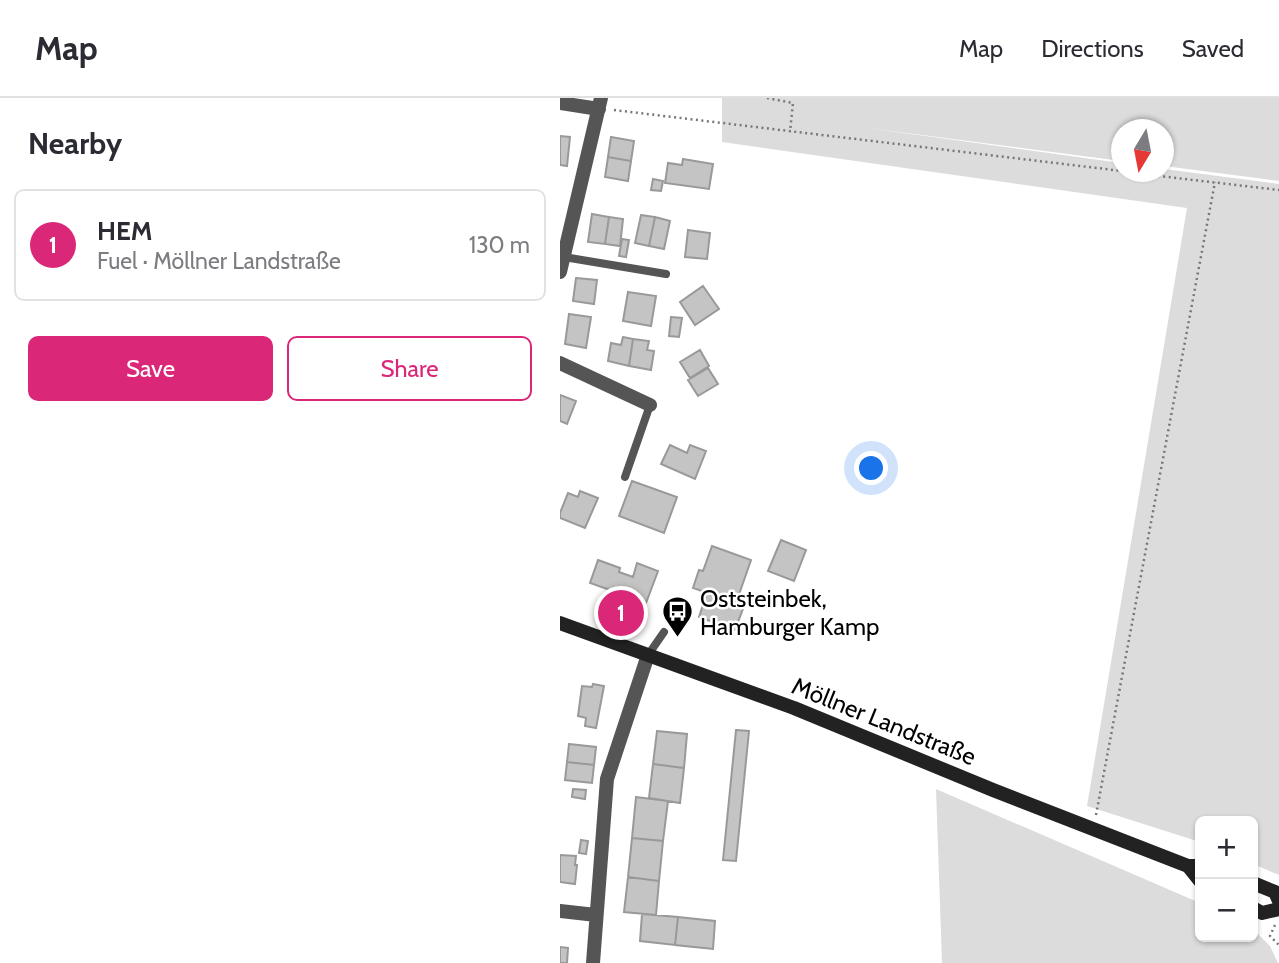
<!DOCTYPE html>
<meta charset="utf-8">
<style>
body{margin:0;font-family:Cabin,sans-serif;background:#f2f2f3;color:#2b2b33}
.controls{position:absolute;right:21px;bottom:21px;display:grid;overflow:hidden;border-radius:10px;box-shadow:0 2px 5px #0004}
.controls button{width:63px;height:63px;display:grid;place-items:center;padding:0;border:0;border-bottom:2px solid #e1e1e2;background:#fff;color:#2b2b33;font:35px sans-serif}
.compass{position:absolute;left:551px;top:21px;width:63px;height:63px;border-radius:50%;background:#fff;box-shadow:0 2px 5px #0004;rotate:190deg}
.you{position:absolute;left:312px;top:371px;width:24px;height:24px;margin:-18px;border:5px solid #fff;border-radius:50%;background:#1a73e8;box-shadow:0 0 0 10px #1a73e833}
.badge{display:grid;place-items:center;width:46px;height:46px;border-radius:50%;background:#db2777;color:#fff;font-size:23px;font-weight:700}
.pin{position:absolute;translate:-50% -50%;border:4px solid #fff;box-shadow:0 2px 7px #0006}
.list{margin:0;padding:0;list-style:none}
h2{display:flex;justify-content:space-between;align-items:center;height:91px;margin:0;padding:0 28px;font-size:30px}
h2 small{font-size:23px;font-weight:400;color:#7c7c81}
.list li{display:grid;grid-template-columns:46px 1fr auto;gap:21px;align-items:center;box-sizing:border-box;height:112px;margin:0 14px 14px;padding:0 14px;border:2px solid #e1e1e2;border-radius:10px}
.list b{display:block;font-size:26px;white-space:nowrap}
.list p{margin:0;font-size:23px;white-space:nowrap;color:#7c7c81}
.list em{font-size:23px;font-style:normal;color:#7c7c81}
.actions{display:flex;gap:14px;padding:21px 28px}
.actions a{flex:1;padding:16px 0;border:2px solid #db2777;border-radius:10px;text-align:center;font-size:24px;color:#db2777}
.actions .main{background:#db2777;color:#fff}
.map{position:relative;flex:none;width:719px;height:865px;overflow:hidden}
header{display:flex;align-items:center;gap:42px;box-sizing:border-box;height:98px;padding:0 35px;background:#fff;border-bottom:2px solid #e1e1e2}
header strong{font-size:33px}
nav{display:flex;gap:38px;margin-inline-start:auto;font-size:24px}
main{display:flex}
aside{flex:1;background:#fff}
.map>svg:first-child{display:block}
.green{fill:#dcdcdc}
.building{fill:#c4c4c4;stroke:#999;stroke-width:2}
.lines{fill:none;stroke-linecap:round;stroke-linejoin:round}
.path{stroke:#777;stroke-width:2.5;stroke-dasharray:2 3.5;stroke-linecap:butt}
.service{stroke:#555;stroke-width:8}
.minor{stroke:#555;stroke-width:14}
.secondary{stroke:#222;stroke-width:14}
.labels{text-anchor:middle;dominant-baseline:central;stroke-width:5;stroke-linejoin:round;paint-order:stroke}
.poi-label{font-size:24px;fill:#000;stroke:#fff;text-anchor:start}
.street-label{font-size:24px;fill:#000;stroke:#fff}
</style>
<header>
<strong>Map</strong>
<nav><a>Map</a><a>Directions</a><a>Saved</a></nav>
</header>
<main>
<aside>
<h2>Nearby<small></small></h2>
<ul class="list">
<li><span class="badge">1</span><div><b>HEM</b><p>Fuel · Möllner Landstraße</p></div><em>130 m</em></li>
</ul>
<div class="actions"><a class="main">Save</a><a>Share</a></div>
</aside>
<div class="map">
<svg width="719" height="865" viewBox="0 0 719 865">
<rect width="100%" height="100%" fill="#fff"/>
<path class="green" d="M162,0H719V83L604,68V32H562L561,63L293,28L561,65L562,74H604V71L719,86V777L693,766V723H640V744L527,708L627,110L162,44Z
M376,691L640,805V839H693V831L710,848L718,865H382Z"/>
<path class="building" d="M0,38L10,39L7,68L0,67Z
M51,39L74,43L71,63L48,59Z
M48,59L71,63L68,83L45,79Z
M123,61L153,66L149,91L105,85L108,65L122,67Z
M93,81L103,83L101,93L91,92Z
M32,116L49,119L45,146L28,144Z
M81,117L95,119L89,148L75,145Z
M49,119L63,121L60,148L45,146Z
M95,119L110,123L104,151L89,148Z
M128,132L150,135L147,161L125,159Z
M62,141L69,142L66,159L59,158Z
M16,180L37,182L34,206L13,203Z
M143,188L159,211L135,227L120,204Z
M68,194L96,198L91,228L63,223Z
M9,216L31,219L26,250L5,246Z
M111,219L122,220L119,239L109,238Z
M63,239L73,241L69,268L48,263L51,245L61,247Z
M73,241L89,243L87,252L94,253L91,272L69,268Z
M140,252L149,268L130,280L120,264Z
M148,270L158,286L138,298L128,282Z
M0,297L16,303L7,326L0,323Z
M110,347L127,355L130,347L146,353L135,381L101,366Z
M72,383L117,399L104,435L59,418Z
M20,393L38,400L25,430L0,420V415L8,395L18,399Z
M221,442L246,452L234,483L208,473Z
M152,448L191,462L176,505L133,490L139,472L143,473Z
M38,462L60,470L59,474L73,479L77,465L98,473L86,505L30,485Z
M54,491L75,499L64,532L43,524Z
M147,495L184,508L175,532L162,528V530L152,527L153,524L139,519Z
M33,586L44,588L36,630L25,628L26,620L18,618L22,588L32,589Z
M176,632L189,633L176,763L163,762Z
M97,633L127,636L124,670L93,666Z
M9,646L36,649L34,667L7,664Z
M7,664L34,667L32,685L5,682Z
M93,666L124,670L120,705L89,700Z
M13,691L26,692L25,701L12,699Z
M76,699L108,703L103,743L72,740Z
M72,740L103,743L99,783L68,779Z
M21,742L28,743L26,756L19,755Z
M0,757L16,758L15,767H17L15,786L0,784Z
M68,779L99,783L96,817L64,814Z
M82,816L118,819L115,847L80,843Z
M118,819L155,823L153,851L115,847Z
M0,849L8,850L7,865H0Z"/>
<g class="lines">
<path class="path" d="M207,0L233,5L230,34
M54,12L562,73
M565,74L719,92
M536,717L655,84
M715,827L710,838L719,847"/>
<path class="service" d="M4,159L106,176
M65,379L90,307
M88,557L104,534"/>
<path class="minor" d="M0,5L39,11
M0,174L41,0
M0,265L90,307
M0,813L36,817
M33,865L47,681L88,557"/>
<path class="secondary" d="M0,525L234,610L433,692L628,768H640
M628,768L640,783
M693,785L715,794L719,803
M693,810L702,815L719,811"/>
</g>
<defs>
<symbol id="bus-pin" viewBox="-11 -11 22 30"><path d="M0 17L-7.5 6A9.5 9.5 0 1 1 7.5 6Z" fill="#000" stroke="#fff"/><path d="M-5-6H5V4H4V6H2V4H-2V6H-4V4H-5ZM-3.5-4V0h7V-4ZM-3.5 1.2v1.5H-2V1.2ZM2 1.2v1.5H3.5V1.2Z" fill="#fff"/></symbol>
</defs>
<g fill-rule="evenodd">
<use href="#bus-pin" x="100" y="496" width="35" height="47"/>
</g>
<g class="labels">
<g class="poi-label">
<text x="140" y="500">Oststeinbek,<tspan x="140" dy="28">Hamburger Kamp</tspan></text>
</g>
<g class="street-label">
<text transform="translate(324 623) rotate(22)">Möllner Landstraße</text>
</g>
</g>
</svg>
<div class="controls">
<button>+</button>
<button>−</button>
</div>
<svg class="compass" viewBox="-18 -18 36 36"><path d="M0-13l5 13h-10z" fill="#e53935"/><path d="M0 13l5-13h-10z" fill="#7c7c81"/></svg>
<div class="you"></div>
<div class="pin badge" style="left:61px;top:515px">1</div>
</div>
</main>
